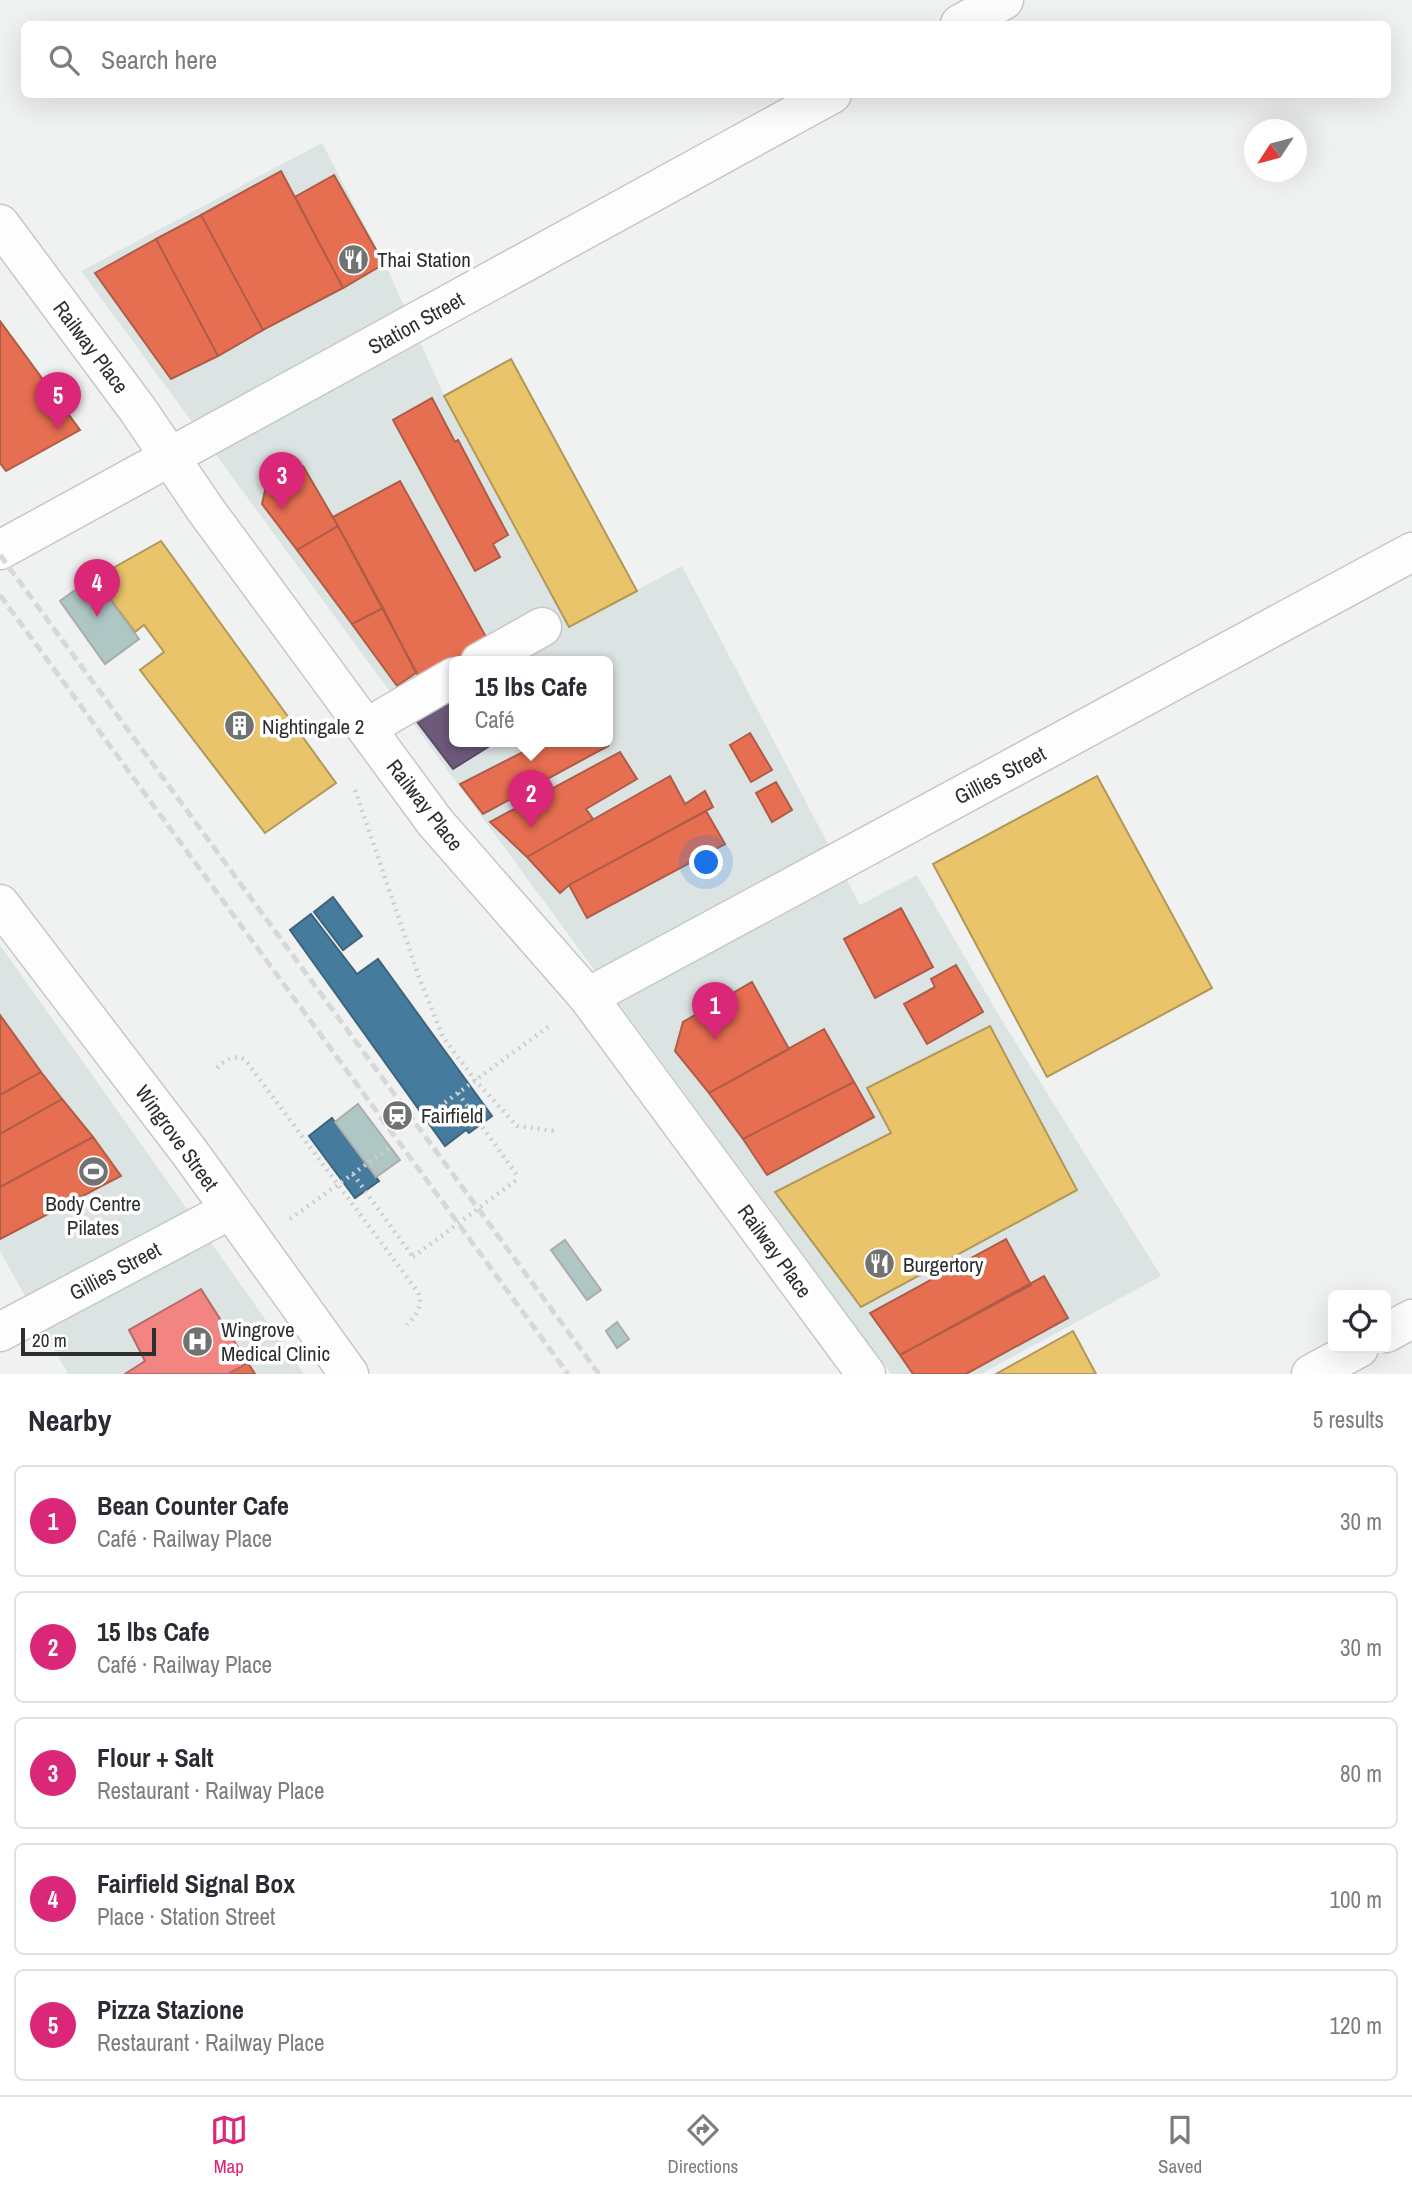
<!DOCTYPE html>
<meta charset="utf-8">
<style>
body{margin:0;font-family:"Archivo Narrow",sans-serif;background:#f7f7f7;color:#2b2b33}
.controls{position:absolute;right:21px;bottom:21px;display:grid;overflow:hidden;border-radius:10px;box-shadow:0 7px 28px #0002}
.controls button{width:63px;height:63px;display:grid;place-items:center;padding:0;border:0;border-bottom:2px solid #e1e1e2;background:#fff;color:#2b2b33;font:35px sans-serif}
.compass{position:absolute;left:1244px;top:119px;width:63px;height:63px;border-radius:50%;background:#fff;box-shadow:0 7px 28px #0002;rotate:234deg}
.scale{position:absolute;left:21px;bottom:18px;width:135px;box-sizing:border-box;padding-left:7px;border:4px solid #2d2f2f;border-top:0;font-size:19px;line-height:24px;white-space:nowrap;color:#2d2f2f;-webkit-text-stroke:5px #fff;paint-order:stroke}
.you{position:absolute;left:707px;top:863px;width:24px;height:24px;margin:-18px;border:5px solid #fff;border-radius:50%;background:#1a73e8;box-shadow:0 0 0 10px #1a73e833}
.badge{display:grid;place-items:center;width:46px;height:46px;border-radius:50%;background:#db2777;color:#fff;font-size:23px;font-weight:700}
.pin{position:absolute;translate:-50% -58px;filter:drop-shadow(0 2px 4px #0008)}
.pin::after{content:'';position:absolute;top:37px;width:24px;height:21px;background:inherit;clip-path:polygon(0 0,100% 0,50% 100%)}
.popup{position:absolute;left:449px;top:656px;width:164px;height:91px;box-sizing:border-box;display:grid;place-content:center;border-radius:10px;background:#fff;filter:drop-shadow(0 2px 5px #0005);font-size:23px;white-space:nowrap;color:#7c7c81}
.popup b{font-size:26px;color:#2b2b33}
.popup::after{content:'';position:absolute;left:50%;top:100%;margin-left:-14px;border:14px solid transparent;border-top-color:#fff}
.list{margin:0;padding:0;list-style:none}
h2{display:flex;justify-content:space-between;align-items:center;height:91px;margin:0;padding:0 28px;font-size:30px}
h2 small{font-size:23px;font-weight:400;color:#7c7c81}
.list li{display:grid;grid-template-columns:46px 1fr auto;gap:21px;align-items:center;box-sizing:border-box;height:112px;margin:0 14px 14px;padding:0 14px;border:2px solid #e1e1e2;border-radius:10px}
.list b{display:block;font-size:26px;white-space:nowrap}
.list p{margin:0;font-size:23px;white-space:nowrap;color:#7c7c81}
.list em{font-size:23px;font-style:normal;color:#7c7c81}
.icon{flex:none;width:38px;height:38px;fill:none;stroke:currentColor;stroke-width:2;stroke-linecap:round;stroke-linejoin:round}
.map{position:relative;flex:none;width:1412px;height:1374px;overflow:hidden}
.search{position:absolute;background:#fff;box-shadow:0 7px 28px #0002;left:21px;right:21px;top:21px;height:77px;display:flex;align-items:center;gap:18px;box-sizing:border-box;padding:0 24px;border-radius:10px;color:#7c7c81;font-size:26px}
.sheet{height:721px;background:#fff}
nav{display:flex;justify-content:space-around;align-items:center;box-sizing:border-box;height:98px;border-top:2px solid #e1e1e2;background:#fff;font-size:19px;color:#7c7c81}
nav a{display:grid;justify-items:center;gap:4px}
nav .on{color:#db2777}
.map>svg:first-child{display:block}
.built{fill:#dce3e3;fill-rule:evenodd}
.homes{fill:#e9c46a;stroke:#b19758;stroke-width:2}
.shops{fill:#e76f51;stroke:#af5c47;stroke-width:2}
.offices{fill:#6d597a;stroke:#5a4c64;stroke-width:2}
.health{fill:#f28482;stroke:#b76a69;stroke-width:2}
.public{fill:#457b9d;stroke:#3e647c;stroke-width:2}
.building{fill:#afc7c4;stroke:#aaacac;stroke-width:2}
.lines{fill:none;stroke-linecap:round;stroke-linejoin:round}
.minor-casing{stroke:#c6c8c8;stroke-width:41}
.major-casing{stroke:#c6c8c8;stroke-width:41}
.path{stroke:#cdcfcf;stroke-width:4.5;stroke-dasharray:2 5;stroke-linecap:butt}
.minor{stroke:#fdfdfd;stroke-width:38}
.major{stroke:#fdfdfd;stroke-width:38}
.rail{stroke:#d7d8d8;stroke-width:5;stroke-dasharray:10 5;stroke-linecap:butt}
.path-bridge{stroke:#cdcfcf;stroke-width:4.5;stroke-dasharray:2 5;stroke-linecap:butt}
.labels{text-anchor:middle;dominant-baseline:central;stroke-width:7;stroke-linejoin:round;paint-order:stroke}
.poi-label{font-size:21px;fill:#2d2f2f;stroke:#fff;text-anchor:start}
.street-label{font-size:21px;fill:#2d2f2f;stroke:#fff}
</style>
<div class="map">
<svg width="1412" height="1374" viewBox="0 0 1412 1374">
<rect width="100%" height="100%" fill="#f0f2f2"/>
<path class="built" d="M322,143L386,266L447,402L569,626L682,566L860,905L917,875L1001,1019L1161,1276L981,1374H891L81,271ZM454,662H608V742H454Z
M0,945L304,1374H68L0,1251Z"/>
<path class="homes" d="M511,359L637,591L569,627L444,396Z
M161,541L336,783L265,833L140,670L164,652L144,625L135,632L102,588L113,580L106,572Z
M1097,776L1212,988L1047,1077L933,864Z
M990,1026L1077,1190L861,1307L775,1192L891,1133L867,1088Z
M1073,1331L1096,1374H996Z"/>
<path class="shops" d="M281,171L343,288L263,330L201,215Z
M334,175L384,264L343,288L295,197Z
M201,215L263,330L218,356L156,239Z
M156,239L218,356L171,379L95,273Z
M0,321L80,430L6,471L0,463Z
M432,398L455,442L458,440L508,535L493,544L500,557L475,571L393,420Z
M303,466L338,526L297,550L262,504L266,486Z
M400,481L491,646L461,662L419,677L333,517Z
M338,526L383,608L352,624L297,550Z
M383,608L416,673L397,686L352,624Z
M750,733L772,770L751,782L730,745Z
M543,742H606L608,746L483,814L460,784Z
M620,752L637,779L586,809L593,819L527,857L490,822Z
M670,776L685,804L705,791L713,807L569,885L560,893L527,857Z
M776,782L792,810L772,822L756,793Z
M706,811L725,844L587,918L569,885Z
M901,908L933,967L875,998L844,939Z
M956,965L983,1012L927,1044L904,1004L935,987L931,979Z
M752,982L789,1049L709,1093L675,1051L683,1022Z
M0,1015L41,1072L0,1095Z
M824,1029L854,1082L743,1139L709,1093Z
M41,1072L62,1099L0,1134V1095Z
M854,1082L874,1117L767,1175L743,1139Z
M62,1099L93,1137L0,1187V1134Z
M93,1137L121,1176L0,1239V1187Z
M1006,1239L1031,1285L900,1355L870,1313Z
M1044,1276L1068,1318L966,1374H913L900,1355Z
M248,1363L255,1374H228Z"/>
<path class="offices" d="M454,689V742H496L453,769L409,711Z"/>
<path class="health" d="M201,1289L248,1363L228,1374H125L145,1361L129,1330Z"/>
<path class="public" d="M333,897L362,936L343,950L314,912Z
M311,914L357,974L378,959L492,1116L469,1133L466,1130L445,1146L290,930Z
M332,1118L379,1181L355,1198L309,1136Z"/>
<path class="building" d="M93,577L139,639L105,664L60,601Z
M358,1104L400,1160L376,1177L335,1122Z
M565,1240L601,1290L587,1300L551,1250Z
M617,1322L629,1339L617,1348L606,1331Z"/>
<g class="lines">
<defs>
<path id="minor" d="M0,224L138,410L205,509L435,822L588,997L866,1374
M480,662L542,627
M366,728L454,677
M0,904L190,1153L349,1374
M588,997L1412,552
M0,1332L230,1210
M1386,1333L1412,1319
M1311,1374L1359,1348"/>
<path id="major" d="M960,24L1004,0
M0,550L832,94"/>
</defs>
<use href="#minor" class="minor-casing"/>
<use href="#major" class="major-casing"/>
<path class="path" d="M355,790L419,977L443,1037L475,1080L517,1126L555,1131
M217,1068C225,1060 236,1053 246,1061L418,1292C424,1305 416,1316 407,1325
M458,1093L519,1178
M428,1115L552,1024
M353,1174L413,1257
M290,1219L389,1148"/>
<use href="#minor" class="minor"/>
<use href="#major" class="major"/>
<path class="rail" d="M0,555L599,1374
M0,595L568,1374"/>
<path class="path-bridge" d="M413,1257L519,1178"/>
</g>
<defs>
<symbol id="restaurant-disc" viewBox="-11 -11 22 22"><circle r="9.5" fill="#717373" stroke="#fff"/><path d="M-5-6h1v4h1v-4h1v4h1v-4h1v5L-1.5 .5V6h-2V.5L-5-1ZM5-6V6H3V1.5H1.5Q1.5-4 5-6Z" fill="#fff"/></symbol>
<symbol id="building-disc" viewBox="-11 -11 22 22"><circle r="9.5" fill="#717373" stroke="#fff"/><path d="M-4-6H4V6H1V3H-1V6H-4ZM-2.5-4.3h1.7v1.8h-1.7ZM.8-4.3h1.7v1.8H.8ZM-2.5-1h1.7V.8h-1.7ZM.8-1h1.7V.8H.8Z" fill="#fff"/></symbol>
<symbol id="station-disc" viewBox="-11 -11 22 22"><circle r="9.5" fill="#717373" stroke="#fff"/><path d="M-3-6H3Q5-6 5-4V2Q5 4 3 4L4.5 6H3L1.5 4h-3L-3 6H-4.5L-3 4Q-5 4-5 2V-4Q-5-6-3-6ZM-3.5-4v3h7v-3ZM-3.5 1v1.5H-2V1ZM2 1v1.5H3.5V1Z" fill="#fff"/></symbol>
<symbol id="stadium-disc" viewBox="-11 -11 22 22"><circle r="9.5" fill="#717373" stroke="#fff"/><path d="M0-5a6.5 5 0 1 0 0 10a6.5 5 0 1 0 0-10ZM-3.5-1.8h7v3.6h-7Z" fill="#fff"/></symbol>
<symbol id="hospital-disc" viewBox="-11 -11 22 22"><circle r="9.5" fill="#717373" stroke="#fff"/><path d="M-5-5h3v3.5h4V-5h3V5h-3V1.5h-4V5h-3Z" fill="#fff"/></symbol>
</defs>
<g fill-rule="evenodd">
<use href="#restaurant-disc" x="336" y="242" width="35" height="35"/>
<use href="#building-disc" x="222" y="708" width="35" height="35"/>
<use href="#station-disc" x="380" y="1098" width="35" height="35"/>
<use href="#stadium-disc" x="76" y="1154" width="35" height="35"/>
<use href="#restaurant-disc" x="862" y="1246" width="35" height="35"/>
<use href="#hospital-disc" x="180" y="1324" width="35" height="35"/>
</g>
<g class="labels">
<g class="poi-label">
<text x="377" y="259">Thai Station</text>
<text x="262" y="726">Nightingale 2</text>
<text x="421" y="1115">Fairfield</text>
<text x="93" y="1203" text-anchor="middle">Body Centre<tspan x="93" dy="24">Pilates</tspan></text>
<text x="903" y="1264">Burgertory</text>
<text x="221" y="1329">Wingrove<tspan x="221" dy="24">Medical Clinic</tspan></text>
</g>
<g class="street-label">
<text transform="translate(416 323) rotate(-29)">Station Street</text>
<text transform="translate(91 347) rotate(53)">Railway Place</text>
<text transform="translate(1000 775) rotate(-28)">Gillies Street</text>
<text transform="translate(425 805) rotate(52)">Railway Place</text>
<text transform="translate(177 1138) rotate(54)">Wingrove Street</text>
<text transform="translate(775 1251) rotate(54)">Railway Place</text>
<text transform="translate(115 1271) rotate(-28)">Gillies Street</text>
</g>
</g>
</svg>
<div class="controls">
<button><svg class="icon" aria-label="locate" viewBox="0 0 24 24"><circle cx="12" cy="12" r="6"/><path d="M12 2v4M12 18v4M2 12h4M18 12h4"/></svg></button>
</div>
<svg class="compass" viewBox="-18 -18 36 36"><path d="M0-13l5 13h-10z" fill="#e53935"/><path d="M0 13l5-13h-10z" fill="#7c7c81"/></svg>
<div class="scale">20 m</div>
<div class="you"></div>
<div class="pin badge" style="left:715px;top:1040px">1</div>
<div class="pin badge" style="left:531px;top:828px">2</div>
<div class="popup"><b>15 lbs Cafe</b>Café</div>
<div class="pin badge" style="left:282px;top:510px">3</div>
<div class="pin badge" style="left:97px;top:617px">4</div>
<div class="pin badge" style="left:58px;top:430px">5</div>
<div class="search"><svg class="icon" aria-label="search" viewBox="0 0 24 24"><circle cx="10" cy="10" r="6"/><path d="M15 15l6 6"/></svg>Search here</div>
</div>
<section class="sheet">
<h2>Nearby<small>5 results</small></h2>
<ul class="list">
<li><span class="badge">1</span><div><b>Bean Counter Cafe</b><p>Café · Railway Place</p></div><em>30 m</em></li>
<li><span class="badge">2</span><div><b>15 lbs Cafe</b><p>Café · Railway Place</p></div><em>30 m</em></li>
<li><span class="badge">3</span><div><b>Flour + Salt</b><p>Restaurant · Railway Place</p></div><em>80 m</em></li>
<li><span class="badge">4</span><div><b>Fairfield Signal Box</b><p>Place · Station Street</p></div><em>100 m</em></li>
<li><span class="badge">5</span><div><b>Pizza Stazione</b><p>Restaurant · Railway Place</p></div><em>120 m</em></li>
</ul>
</section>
<nav>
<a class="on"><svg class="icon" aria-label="map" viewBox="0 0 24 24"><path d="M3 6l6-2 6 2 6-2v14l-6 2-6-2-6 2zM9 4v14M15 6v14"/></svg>Map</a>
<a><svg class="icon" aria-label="directions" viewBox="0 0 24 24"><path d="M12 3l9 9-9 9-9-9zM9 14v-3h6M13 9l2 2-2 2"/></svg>Directions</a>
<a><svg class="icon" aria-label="saved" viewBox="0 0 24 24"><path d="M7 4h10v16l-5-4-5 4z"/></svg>Saved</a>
</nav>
